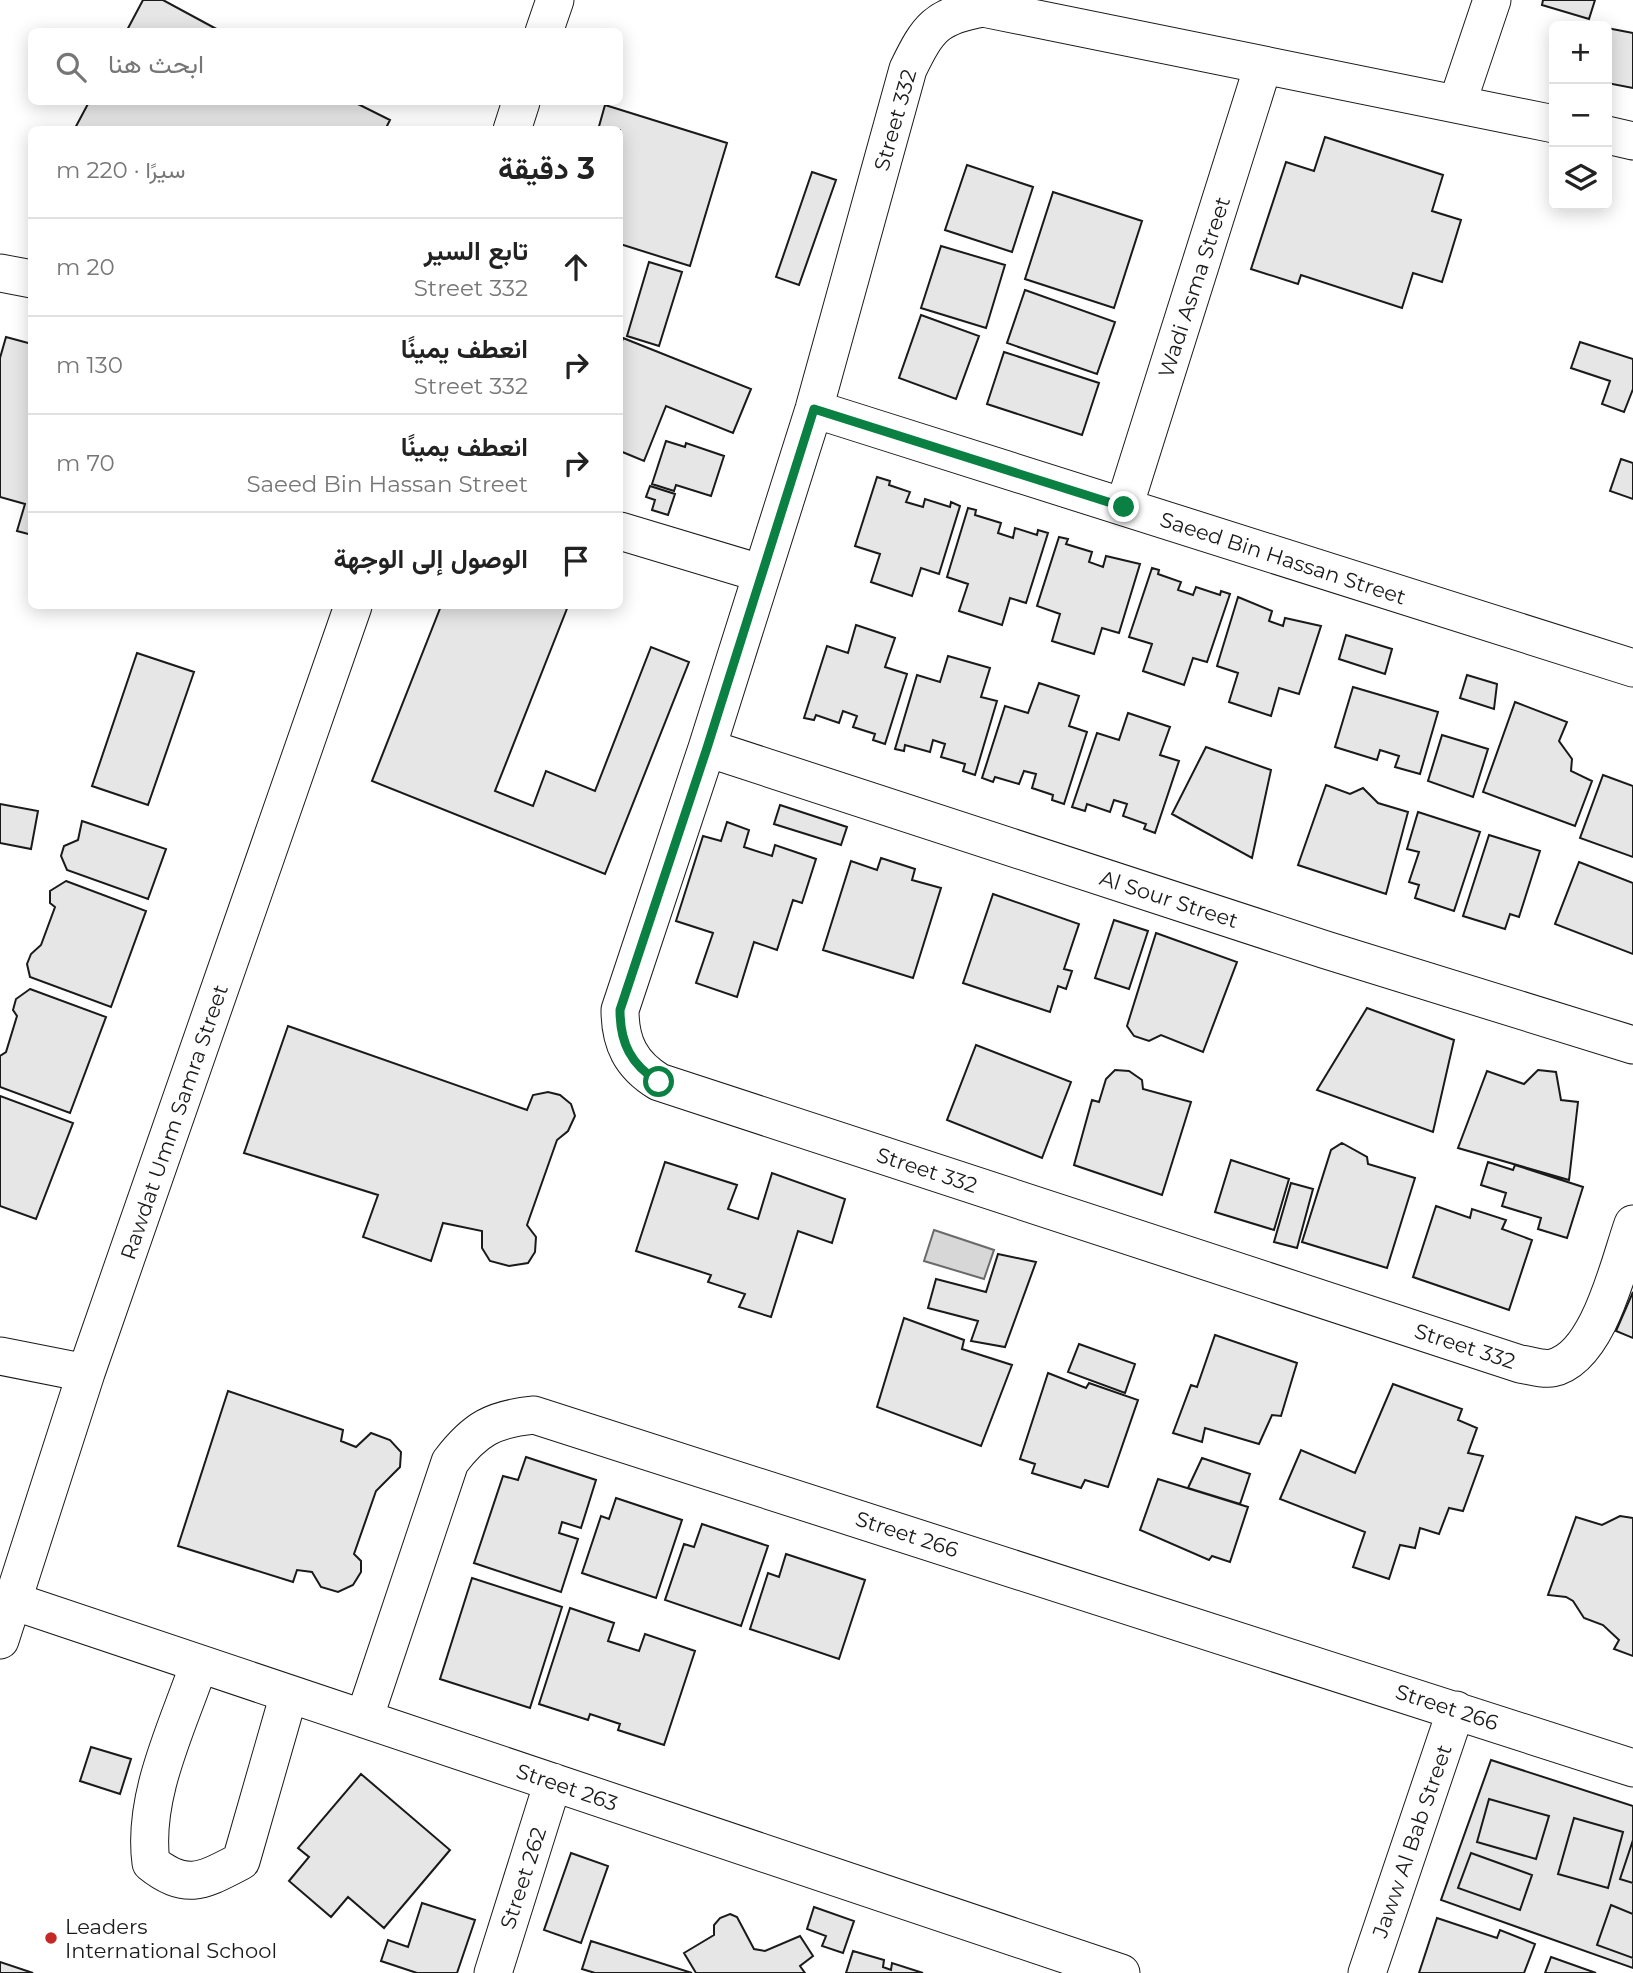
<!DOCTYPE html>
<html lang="ar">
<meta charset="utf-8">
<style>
body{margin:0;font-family:Montserrat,Vazirmatn,sans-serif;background:#f2f2f2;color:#222;direction:rtl}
.controls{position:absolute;right:21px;top:21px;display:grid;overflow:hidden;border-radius:10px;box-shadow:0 4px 18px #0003}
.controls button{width:63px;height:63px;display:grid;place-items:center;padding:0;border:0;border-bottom:2px solid #e0e0e0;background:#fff;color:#222;font:35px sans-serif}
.stop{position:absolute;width:21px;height:21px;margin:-16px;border:5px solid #0b8043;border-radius:50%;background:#fff}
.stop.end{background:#0b8043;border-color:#fff;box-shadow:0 2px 7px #0008}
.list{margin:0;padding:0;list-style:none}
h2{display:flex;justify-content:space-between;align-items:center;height:91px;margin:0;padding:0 28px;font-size:30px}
h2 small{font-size:23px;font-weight:400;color:#767676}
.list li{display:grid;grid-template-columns:46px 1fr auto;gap:21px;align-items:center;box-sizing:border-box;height:98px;padding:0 28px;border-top:2px solid #e0e0e0}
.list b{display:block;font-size:26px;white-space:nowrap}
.list p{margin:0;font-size:23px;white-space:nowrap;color:#767676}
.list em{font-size:23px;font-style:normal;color:#767676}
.icon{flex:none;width:38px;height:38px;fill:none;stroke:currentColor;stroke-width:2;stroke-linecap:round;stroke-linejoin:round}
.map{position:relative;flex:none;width:1633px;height:1973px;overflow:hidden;direction:ltr}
.search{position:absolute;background:#fff;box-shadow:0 4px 18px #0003;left:28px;top:28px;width:595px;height:77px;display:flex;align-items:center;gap:18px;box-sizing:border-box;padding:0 24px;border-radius:10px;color:#767676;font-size:26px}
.panel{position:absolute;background:#fff;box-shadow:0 4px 18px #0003;left:28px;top:126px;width:595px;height:483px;border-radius:10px;direction:rtl}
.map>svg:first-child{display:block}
.water{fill:#d7d7d7;stroke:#6a6a6a;stroke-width:2}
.building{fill:#e6e6e6;stroke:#1a1a1a;stroke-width:2}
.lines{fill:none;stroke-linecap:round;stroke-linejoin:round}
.minor-casing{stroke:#1a1a1a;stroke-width:39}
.minor{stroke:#fff;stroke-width:37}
.route{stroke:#0b8043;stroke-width:9}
.poi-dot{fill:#c62828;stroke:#fff;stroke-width:2.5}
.labels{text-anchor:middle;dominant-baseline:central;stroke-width:5;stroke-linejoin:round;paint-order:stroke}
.street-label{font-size:21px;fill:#1a1a1a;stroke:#fff}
.poi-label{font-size:21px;fill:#1a1a1a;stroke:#fff;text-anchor:start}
</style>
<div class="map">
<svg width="1633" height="1973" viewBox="0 0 1633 1973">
<rect width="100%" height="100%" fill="#fff"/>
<path class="water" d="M934,1230L994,1250L984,1279L924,1261Z"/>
<path class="building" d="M143,0H163L222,32H126Z
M1543,0H1595L1589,19L1542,5Z
M1607,28L1633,33V88L1607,83Z
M89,102H354L390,120L385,130H74Z
M605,105L727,143L690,266L620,244V130H598Z
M1325,137L1443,175L1432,211L1461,220L1442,282L1413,273L1402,308L1301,275L1298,284L1251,269L1286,162L1314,171Z
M967,165L1033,187L1012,252L945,230Z
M812,172L836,180L799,285L776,277Z
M1053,192L1142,221L1114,308L1025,279Z
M941,246L1005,265L986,328L921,308Z
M649,262L682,272L659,346L627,336Z
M1025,290L1115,322L1097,374L1007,343Z
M921,315L979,336L956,399L899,378Z
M6,337L32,344V535L17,531L25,504L0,497V358Z
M623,338L751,389L733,433L666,406L644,461L620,451V348Z
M1580,342L1633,359V389L1624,412L1602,404L1610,381L1571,368Z
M1004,352L1099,383L1082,435L987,404Z
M666,441L685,447L686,443L724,456L711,496L676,485L674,491L652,484Z
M1621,459L1633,463V499L1610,491Z
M877,477L890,481L889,485L910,492L906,502L923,507L925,499L950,507L951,502L960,506L939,574L921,568L912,596L871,582L880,554L855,546Z
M650,486L675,494L668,515L652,510L655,500L646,497Z
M968,508L976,510L975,515L1001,523L998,533L1013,538L1015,528L1037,535L1038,530L1048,533L1026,603L1010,598L1002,625L959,611L968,584L947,577Z
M1059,537L1068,539L1066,544L1092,552L1089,562L1103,567L1106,556L1140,564L1119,633L1102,628L1094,654L1052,641L1060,614L1037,606Z
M1152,568L1159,570L1158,574L1181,582L1178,590L1193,595L1196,587L1220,595L1221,591L1230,594L1207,662L1193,658L1184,685L1143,671L1152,644L1129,637Z
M1238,597L1272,611L1269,621L1283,626L1285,618L1321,626L1299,694L1279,688L1271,716L1229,702L1238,673L1217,666Z
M441,606H568L495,791L533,806L546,771L595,791L651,647L689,662L605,874L372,781Z
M856,625L895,638L885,667L907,674L885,744L873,740L875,734L853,727L857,716L843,711L839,723L816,715L814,720L804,718L827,646L848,653Z
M1346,635L1392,649L1385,674L1339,659Z
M137,653L194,672L148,805L92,786Z
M948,656L990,668L981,697L997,701L975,775L963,771L965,764L941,757L945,744L933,740L930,752L905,745L904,751L895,749L917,675L940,682Z
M1467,675L1497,684L1494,709L1460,698Z
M1039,683L1079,696L1069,726L1087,732L1064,804L1052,800L1053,795L1032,788L1036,774L1024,771L1019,784L995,777L993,782L982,778L1005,706L1028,713Z
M1353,687L1438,712L1420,774L1395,767L1399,756L1380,750L1377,760L1335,747Z
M1515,702L1567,722L1559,741L1572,759L1571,771L1592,781L1575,826L1483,792Z
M1128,713L1170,727L1160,755L1179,761L1155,833L1144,829L1146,824L1123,816L1127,804L1114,800L1110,812L1087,804L1085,811L1072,807L1097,733L1119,740Z
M1442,735L1488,749L1473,797L1428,781Z
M1206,747L1271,770L1252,858L1172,814Z
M1603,775L1633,786V857L1580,838Z
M1326,785L1350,794L1363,788L1378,803L1408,812L1386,894L1298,865Z
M0,804L38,811L31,849L0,843Z
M780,805L847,827L841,845L774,824Z
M1418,812L1480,832L1454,911L1415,898L1419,885L1409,882L1419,852L1407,849Z
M82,821L166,849L148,899L67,870L61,856L64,846L78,840Z
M727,822L749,830L744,847L772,856L775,845L816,859L802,903L793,900L777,950L754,942L737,997L696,983L713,933L676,921L703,836L721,841Z
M1489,835L1540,851L1519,917L1510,914L1505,929L1463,916Z
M881,858L915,869L912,880L941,888L913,978L823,950L851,861L877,870Z
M1579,862L1633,883V954L1555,924Z
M66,881L146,911L111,1007L30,977L27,964L31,954L41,945L55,907L50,903V891Z
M993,894L1079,924L1064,969L1072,971L1066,989L1058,986L1050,1012L963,983Z
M1114,920L1148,931L1129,989L1095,978Z
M1156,933L1237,962L1203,1052L1161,1035L1149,1041L1134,1036L1127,1026Z
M30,989L106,1017L70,1113L0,1087V1056L6,1052L17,1016L13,1010L16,999Z
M1367,1008L1454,1040L1433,1132L1317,1090Z
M288,1026L527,1110L533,1095L548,1092L560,1095L571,1104L575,1116L568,1131L557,1140L527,1225L536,1237L535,1252L528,1263L509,1266L490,1261L482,1248V1231L443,1223L431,1261L363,1237L378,1195L244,1153Z
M976,1045L1071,1082L1042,1158L947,1120Z
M1115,1070L1129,1071L1142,1080L1143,1089L1191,1102L1162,1195L1074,1165L1092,1100L1099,1102L1106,1079Z
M1538,1070L1556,1072L1561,1100L1578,1102L1569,1180L1458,1148L1487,1071L1524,1084Z
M0,1096L73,1123L36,1219L0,1206Z
M1342,1143L1367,1157L1368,1164L1415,1178L1387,1268L1302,1242L1331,1150Z
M1231,1160L1289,1179L1274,1230L1215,1212Z
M665,1162L737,1185L728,1209L758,1219L772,1173L845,1199L832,1243L798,1231L771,1317L739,1307L745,1294L708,1282L711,1275L636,1251Z
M1488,1162L1513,1170L1515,1165L1583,1187L1567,1238L1538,1229L1541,1218L1502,1206L1506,1193L1481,1185Z
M1291,1183L1313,1189L1297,1248L1274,1242Z
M1436,1206L1470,1218L1472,1209L1506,1220L1502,1229L1532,1240L1509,1310L1413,1277Z
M998,1254L1036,1262L1005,1347L971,1341L978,1321L928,1308L936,1279L986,1292Z
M1633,1292V1338L1616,1331Z
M904,1318L964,1340L962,1349L1012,1365L981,1446L877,1407Z
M1215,1335L1297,1363L1281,1416L1272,1415L1259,1444L1205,1428L1202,1442L1173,1433L1191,1385L1197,1387Z
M1079,1344L1135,1364L1125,1393L1068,1372Z
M1048,1373L1086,1388L1089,1383L1138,1400L1108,1487L1085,1480L1081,1488L1032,1473L1035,1464L1020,1459Z
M1393,1384L1462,1409L1458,1420L1477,1428L1468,1453L1483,1456L1463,1511L1449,1508L1439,1534L1420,1528L1415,1548L1400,1545L1389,1579L1353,1567L1365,1532L1280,1499L1301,1450L1355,1473Z
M228,1391L343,1430L341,1441L356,1447L371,1433L390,1440L401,1452L400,1467L376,1491L354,1554L361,1561V1572L353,1585L338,1592L321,1587L312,1572L297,1570L293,1582L178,1546Z
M526,1457L596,1480L581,1528L562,1522L559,1533L578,1539L561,1592L474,1563L503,1476L518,1480Z
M1202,1458L1250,1474L1240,1504L1188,1488Z
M1158,1479L1248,1507L1230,1562L1212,1556L1209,1560L1140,1530Z
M616,1498L682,1520L656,1598L582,1573L601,1516L609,1519Z
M1620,1516L1633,1518V1656L1614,1649L1619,1640L1603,1625L1584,1618L1573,1601L1566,1597L1548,1595L1576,1517L1602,1525Z
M702,1524L768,1546L741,1626L665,1600L684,1544L694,1547Z
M786,1554L865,1580L839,1659L750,1629L768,1573L779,1577Z
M472,1578L562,1607L530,1708L440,1679Z
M570,1608L614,1623L608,1641L639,1651L645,1634L695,1651L664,1745L618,1730L620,1724L590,1714L588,1720L539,1704Z
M91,1747L131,1759L120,1794L80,1781Z
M1491,1760L1633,1806V1968L1441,1900Z
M361,1774L450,1850L384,1928L348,1897L331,1917L289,1881L309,1857L298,1848Z
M1489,1799L1549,1816L1536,1859L1477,1842Z
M1574,1818L1623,1832L1608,1888L1558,1874Z
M1633,1840V1883L1620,1879Z
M571,1853L608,1866L581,1943L544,1930Z
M1471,1853L1532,1875L1520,1910L1458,1888Z
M422,1903L475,1920L457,1973H417L381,1961L388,1940L408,1947Z
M1611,1905L1633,1914V1958L1597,1945Z
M814,1907L854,1921L843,1953L822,1946L826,1936L807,1929Z
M730,1914L737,1917L754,1949L765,1951L800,1936L813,1956L800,1966L805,1973H696L684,1953L714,1935V1925L720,1918Z
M1437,1918L1497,1938L1500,1930L1535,1944L1524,1973H1419Z
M591,1941L692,1973H595L582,1969Z
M853,1951L884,1960L883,1967L891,1970L892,1963L923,1973H846Z
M1551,1957L1596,1973H1545Z
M0,1962L33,1973H0Z"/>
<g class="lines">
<defs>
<path id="minor" d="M544,32L555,0
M1457,104L1492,0
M1554,124L983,8C936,16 928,28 908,69L814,409L707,748L620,1010C620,1043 631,1065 659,1082L1520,1364C1529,1365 1543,1370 1552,1368C1599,1358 1619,1263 1633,1224
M512,130L521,102
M1607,135L1633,141
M0,273L32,279
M814,409L1633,668
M1124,507L1263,66
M620,531L760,573
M707,748L1326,950L1633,1045
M0,1356L86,1373
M13,1601L1121,1973
M0,1640L86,1373L353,606
M199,1664C178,1726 142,1796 151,1863C187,1892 204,1880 241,1861L289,1694
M364,1719L450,1462C475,1429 493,1419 534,1415L1633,1768
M493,1973L553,1782
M1367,1973L1456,1710"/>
</defs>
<use href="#minor" class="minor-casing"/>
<use href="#minor" class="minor"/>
</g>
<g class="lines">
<path class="route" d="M659,1082C631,1065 620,1043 620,1010L707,748L814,409L1124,507"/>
</g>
<circle class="poi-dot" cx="51" cy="1938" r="7"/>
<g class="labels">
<g class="street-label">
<text transform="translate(895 120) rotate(-74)">Street 332</text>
<text transform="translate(1194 287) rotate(-72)">Wadi Asma Street</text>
<text transform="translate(1283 558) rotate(18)">Saeed Bin Hassan Street</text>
<text transform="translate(1169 899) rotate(18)">Al Sour Street</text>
<text transform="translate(174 1122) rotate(-71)">Rawdat Umm Samra Street</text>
<text transform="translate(927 1170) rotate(18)">Street 332</text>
<text transform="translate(1465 1346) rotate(18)">Street 332</text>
<text transform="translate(907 1534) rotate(18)">Street 266</text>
<text transform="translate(1447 1707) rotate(18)">Street 266</text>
<text transform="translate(567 1787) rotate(19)">Street 263</text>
<text transform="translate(1412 1841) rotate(-71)">Jaww Al Bab Street</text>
<text transform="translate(523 1878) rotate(-72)">Street 262</text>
</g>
<g class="poi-label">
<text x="65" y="1926">Leaders<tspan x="65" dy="24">International School</tspan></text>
</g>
</g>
</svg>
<div class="controls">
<button>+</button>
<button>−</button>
<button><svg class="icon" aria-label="layers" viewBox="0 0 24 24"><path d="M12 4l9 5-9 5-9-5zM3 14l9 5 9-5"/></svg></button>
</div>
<div class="stop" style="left:659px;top:1082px"></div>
<div class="stop end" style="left:1124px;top:507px"></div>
<div class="search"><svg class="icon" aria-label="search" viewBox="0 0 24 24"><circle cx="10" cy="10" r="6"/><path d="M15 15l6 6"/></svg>ابحث هنا</div>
<section class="panel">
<h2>3 دقيقة<small>سيرًا · 220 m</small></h2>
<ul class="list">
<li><svg class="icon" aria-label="ahead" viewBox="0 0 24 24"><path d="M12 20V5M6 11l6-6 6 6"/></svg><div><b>تابع السير</b><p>Street 332</p></div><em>20 m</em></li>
<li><svg class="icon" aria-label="right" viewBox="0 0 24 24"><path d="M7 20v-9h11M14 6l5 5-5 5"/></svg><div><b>انعطف يمينًا</b><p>Street 332</p></div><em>130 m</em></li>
<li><svg class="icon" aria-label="right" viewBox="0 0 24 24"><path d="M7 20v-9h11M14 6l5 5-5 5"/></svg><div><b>انعطف يمينًا</b><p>Saeed Bin Hassan Street</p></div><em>70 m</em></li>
<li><svg class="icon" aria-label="arrive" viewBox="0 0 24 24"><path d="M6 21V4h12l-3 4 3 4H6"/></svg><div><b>الوصول إلى الوجهة</b></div></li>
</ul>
</section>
</div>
